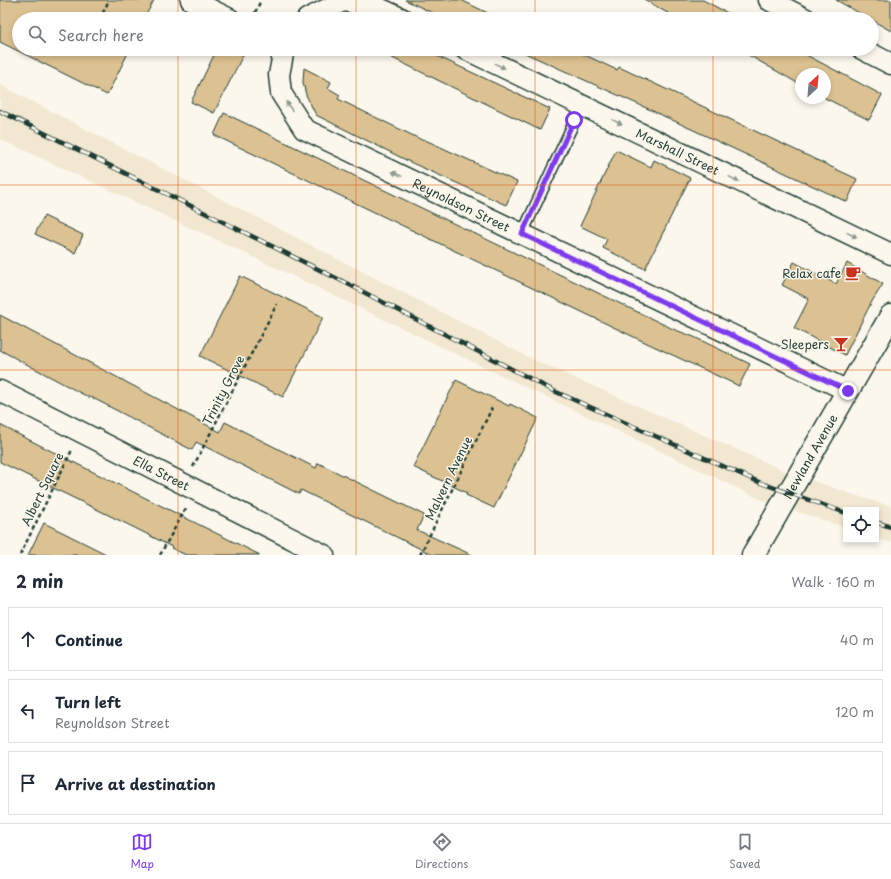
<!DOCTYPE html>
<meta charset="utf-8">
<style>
body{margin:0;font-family:"Playpen Sans",sans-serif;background:#f6f6f7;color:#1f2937}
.controls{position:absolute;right:12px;bottom:12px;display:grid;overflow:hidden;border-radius:0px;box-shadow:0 2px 6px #0003}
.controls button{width:36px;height:36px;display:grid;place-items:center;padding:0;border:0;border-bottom:1px solid #e0e1e3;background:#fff;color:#1f2937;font:20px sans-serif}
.compass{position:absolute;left:795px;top:68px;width:36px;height:36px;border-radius:50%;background:#fff;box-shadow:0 2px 6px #0003;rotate:26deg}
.stop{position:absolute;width:12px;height:12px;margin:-9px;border:3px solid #7c3aed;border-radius:50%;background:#fff}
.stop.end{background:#7c3aed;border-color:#fff;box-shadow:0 1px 4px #0008}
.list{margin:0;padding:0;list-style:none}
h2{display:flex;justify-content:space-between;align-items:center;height:52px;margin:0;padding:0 16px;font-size:17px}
h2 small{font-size:13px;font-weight:400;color:#747a83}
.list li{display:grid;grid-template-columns:26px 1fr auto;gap:12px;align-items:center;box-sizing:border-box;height:64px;margin:0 8px 8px;padding:0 8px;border:1px solid #e0e1e3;border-radius:0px}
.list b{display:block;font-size:15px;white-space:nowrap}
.list p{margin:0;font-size:13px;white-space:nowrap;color:#747a83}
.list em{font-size:13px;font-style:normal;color:#747a83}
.icon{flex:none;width:22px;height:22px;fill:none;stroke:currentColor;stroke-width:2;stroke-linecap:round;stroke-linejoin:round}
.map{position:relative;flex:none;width:891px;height:555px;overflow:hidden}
.search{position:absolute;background:#fff;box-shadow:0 2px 6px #0003;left:12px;right:12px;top:12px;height:44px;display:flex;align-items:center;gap:10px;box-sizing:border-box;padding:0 14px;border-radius:22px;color:#747a83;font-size:15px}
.sheet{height:268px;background:#fff}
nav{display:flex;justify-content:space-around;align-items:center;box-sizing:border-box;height:56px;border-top:1px solid #e0e1e3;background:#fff;font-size:11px;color:#747a83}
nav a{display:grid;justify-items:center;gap:2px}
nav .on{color:#7c3aed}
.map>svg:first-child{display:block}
.built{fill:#f2e7d1}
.building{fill:#dcc292;stroke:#1f3d34}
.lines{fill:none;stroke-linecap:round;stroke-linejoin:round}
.service-casing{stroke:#1f3d34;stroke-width:13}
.minor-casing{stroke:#1f3d34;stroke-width:23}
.tertiary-casing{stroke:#1f3d34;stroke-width:25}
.path{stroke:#1f3d34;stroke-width:2.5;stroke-dasharray:4 3;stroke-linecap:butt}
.service{stroke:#fbf7ec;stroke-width:10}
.minor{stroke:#fbf7ec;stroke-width:20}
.tertiary{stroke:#fbf7ec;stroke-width:22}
.rail-casing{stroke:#1f3d34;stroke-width:4.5}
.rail{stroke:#fbf7ec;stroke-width:3;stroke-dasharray:9;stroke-linecap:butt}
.oneway{fill:#8d9a90}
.route{stroke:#7c3aed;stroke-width:5}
.grid{fill:none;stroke:#e8590c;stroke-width:1;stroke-opacity:0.55}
.labels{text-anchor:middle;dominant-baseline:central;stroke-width:3;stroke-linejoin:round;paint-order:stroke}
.street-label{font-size:12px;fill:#1f3d34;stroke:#fbf7ec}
.poi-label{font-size:12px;fill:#1f3d34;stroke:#fbf7ec;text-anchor:end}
</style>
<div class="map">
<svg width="891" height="555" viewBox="0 0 891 555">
<rect width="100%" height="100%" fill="#fbf7ec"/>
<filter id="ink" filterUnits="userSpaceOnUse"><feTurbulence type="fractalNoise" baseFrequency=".025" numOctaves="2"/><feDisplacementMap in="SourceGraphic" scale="8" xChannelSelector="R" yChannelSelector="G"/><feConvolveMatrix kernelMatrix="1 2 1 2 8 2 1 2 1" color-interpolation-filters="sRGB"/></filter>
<g filter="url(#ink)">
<path class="built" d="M0,85L532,359L787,472L863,498L891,506V543L876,538V510H846V528L760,499L251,256L0,139Z"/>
<path class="building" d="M0,0H154L144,19H19V49H130L107,95L0,42Z
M405,0H461L498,18V19H446Z
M645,0H703L739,19H678Z
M836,0H891V31L872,20V19H870Z
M217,49H246L214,113L191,102Z
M374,49H422L550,109L540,130Z
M516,49H572L617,70L619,67L857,179L847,202L653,111Z
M738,49H795L882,95L869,120L825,98V74H801V85Z
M304,68L331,82L328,88L340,95L338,99L422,140L423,139L517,182L506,205L412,163L316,115L306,95L303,82Z
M224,113L673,329L694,337L750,364L739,386L634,337L214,135Z
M616,150L651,167L654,160L690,178L645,269L603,248L607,239L580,226Z
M44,216L83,235L75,253L35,234Z
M794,262L836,284L847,263L883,284L871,303L845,355L794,328L809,299L782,285Z
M240,276L323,317L283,397L200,356Z
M0,315L220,432L225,422L316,468L318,463L424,515L417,530L472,555H433L301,490L299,494L196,442L192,450L91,397L90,398L0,350Z
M456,380L509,406L510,404L538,418L494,508L466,495L467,493L413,467Z
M0,425L59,455L260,555H186L171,548L172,547L135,528L0,462Z
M44,523L108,555H28Z"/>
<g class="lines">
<defs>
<path id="service" d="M522,234L582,105"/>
<g id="minor">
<path d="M191,0L230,19"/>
<path d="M769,0L806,19"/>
<path d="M307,19L343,1L379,8L403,19"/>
<path id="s1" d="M284,49L279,75L281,93L304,129L848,391"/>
<path id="s2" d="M465,49L891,254"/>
<path d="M862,49L891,64"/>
<path id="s3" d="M0,391L324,555"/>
</g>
<g id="tertiary">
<path id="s4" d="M753,555L891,316"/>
</g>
</defs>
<use href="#service" class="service-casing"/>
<use href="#minor" class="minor-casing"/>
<use href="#tertiary" class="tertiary-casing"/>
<path class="path" d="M100,19L109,0
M252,19L261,0
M84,51L85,49
M193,467L277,304
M20,555L72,450
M160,555L186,508
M420,555L492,408"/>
<use href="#service" class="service"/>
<use href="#minor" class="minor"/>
<use href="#tertiary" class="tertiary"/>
<defs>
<path id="rail" d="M0,111L348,284L554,391L761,483L846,513
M876,522L891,527"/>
</defs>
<use href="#rail" class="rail-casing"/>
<use href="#rail" class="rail"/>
</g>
<defs><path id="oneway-solid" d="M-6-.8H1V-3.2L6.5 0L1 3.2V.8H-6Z"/></defs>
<g class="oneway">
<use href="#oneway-solid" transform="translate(500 66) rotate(26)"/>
<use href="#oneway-solid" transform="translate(289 106) rotate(-123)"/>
<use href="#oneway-solid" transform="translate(617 122) rotate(26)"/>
<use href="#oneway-solid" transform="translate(397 174) rotate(-154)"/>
<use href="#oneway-solid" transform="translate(734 179) rotate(26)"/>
<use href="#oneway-solid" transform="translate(852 235) rotate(26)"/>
</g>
</g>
<g class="lines" filter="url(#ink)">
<path class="route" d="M574,120L522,234L848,391"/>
</g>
<path class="grid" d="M178,0V19M356,0V19M535,0V19M713,0V19M178,49V555M356,49V555M535,49V555M713,49V555M0,185H891M0,370H891"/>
<defs>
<symbol id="cafe-bare" viewBox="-9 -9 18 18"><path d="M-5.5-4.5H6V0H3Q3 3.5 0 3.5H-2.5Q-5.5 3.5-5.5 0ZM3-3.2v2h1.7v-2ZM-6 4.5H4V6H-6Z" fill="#c8321e" stroke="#fbf7ec" stroke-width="2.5" paint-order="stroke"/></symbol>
<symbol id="bar-bare" viewBox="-9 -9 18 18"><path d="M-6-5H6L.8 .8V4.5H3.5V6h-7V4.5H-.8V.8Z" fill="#c8321e" stroke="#fbf7ec" stroke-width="2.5" paint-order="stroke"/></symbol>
</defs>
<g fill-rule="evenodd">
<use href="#cafe-bare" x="842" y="262" width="22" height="22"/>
<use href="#bar-bare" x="830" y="333" width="22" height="22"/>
</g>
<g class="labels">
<g class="street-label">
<text stroke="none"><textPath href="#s2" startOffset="236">Marshall Street</textPath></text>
<text stroke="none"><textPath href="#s1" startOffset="262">Reynoldson Street</textPath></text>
<text transform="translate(223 390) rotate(-63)">Trinity Grove</text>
<text stroke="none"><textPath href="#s4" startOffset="114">Newland Avenue</textPath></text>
<text stroke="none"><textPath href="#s3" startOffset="181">Ella Street</textPath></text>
<text transform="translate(448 478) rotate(-64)">Malvern Avenue</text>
<text transform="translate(42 489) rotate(-64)">Albert Square</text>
</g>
<g class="poi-label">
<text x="841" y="273">Relax cafe</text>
<text x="829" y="344">Sleepers</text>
</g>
</g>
</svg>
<div class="controls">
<button><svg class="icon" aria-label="locate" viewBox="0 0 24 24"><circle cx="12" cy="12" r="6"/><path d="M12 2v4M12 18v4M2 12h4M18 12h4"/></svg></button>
</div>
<svg class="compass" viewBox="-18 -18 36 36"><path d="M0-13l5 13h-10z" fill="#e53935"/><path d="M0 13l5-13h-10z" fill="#747a83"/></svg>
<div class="stop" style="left:574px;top:120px"></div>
<div class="stop end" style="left:848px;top:391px"></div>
<div class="search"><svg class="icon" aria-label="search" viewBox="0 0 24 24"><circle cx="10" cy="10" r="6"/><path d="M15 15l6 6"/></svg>Search here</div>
</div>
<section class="sheet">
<h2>2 min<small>Walk · 160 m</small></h2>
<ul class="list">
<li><svg class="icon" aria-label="ahead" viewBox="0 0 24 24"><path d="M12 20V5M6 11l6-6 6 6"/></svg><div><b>Continue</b></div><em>40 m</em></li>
<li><svg class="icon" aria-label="left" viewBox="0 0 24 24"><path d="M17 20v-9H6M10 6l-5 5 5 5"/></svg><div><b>Turn left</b><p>Reynoldson Street</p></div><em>120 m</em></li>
<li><svg class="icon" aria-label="arrive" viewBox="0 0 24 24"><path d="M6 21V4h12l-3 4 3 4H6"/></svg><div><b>Arrive at destination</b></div></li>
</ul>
</section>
<nav>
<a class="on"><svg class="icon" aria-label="map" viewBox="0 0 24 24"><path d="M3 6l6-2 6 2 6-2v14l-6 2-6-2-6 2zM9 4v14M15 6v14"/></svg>Map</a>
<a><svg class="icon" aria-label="directions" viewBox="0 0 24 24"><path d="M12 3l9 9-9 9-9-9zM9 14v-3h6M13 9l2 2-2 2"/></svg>Directions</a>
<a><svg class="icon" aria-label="saved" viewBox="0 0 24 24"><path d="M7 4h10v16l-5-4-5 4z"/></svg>Saved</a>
</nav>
